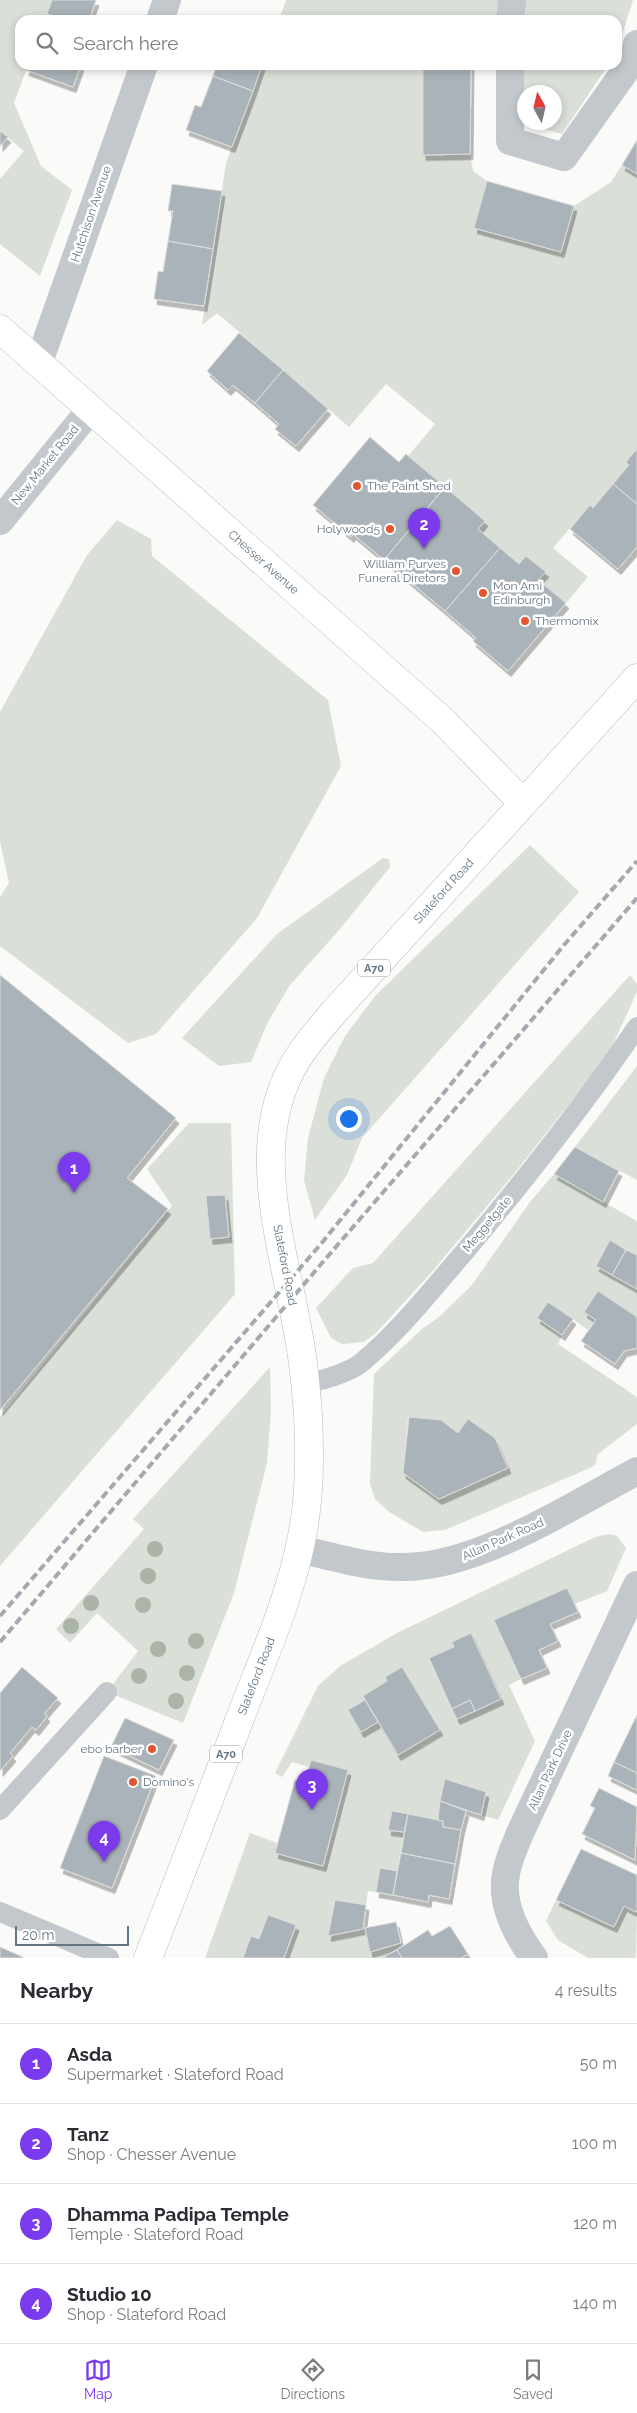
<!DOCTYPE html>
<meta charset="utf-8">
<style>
body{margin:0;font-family:Raleway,sans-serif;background:#f7f7f7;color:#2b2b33}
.compass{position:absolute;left:517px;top:85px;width:45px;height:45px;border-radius:50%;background:#fff;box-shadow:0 2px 8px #0003;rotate:352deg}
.scale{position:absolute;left:15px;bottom:12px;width:114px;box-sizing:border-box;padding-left:5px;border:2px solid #657683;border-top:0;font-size:14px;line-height:18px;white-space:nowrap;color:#657683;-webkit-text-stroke:4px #fff;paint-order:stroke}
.you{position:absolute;left:348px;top:1118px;width:18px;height:18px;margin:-12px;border:4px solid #fff;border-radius:50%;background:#1a73e8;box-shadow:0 0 0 8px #1a73e833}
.badge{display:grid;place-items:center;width:32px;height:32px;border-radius:50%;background:#7c3aed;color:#fff;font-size:16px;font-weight:700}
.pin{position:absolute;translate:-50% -41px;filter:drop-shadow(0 1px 2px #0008)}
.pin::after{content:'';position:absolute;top:26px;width:18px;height:15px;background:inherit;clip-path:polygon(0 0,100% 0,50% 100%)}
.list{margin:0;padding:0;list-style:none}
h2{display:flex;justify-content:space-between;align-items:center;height:65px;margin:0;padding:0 20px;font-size:21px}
h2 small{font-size:16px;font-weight:400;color:#7c7c81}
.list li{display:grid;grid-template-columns:32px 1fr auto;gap:15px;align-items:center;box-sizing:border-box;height:80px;padding:0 20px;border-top:1px solid #e1e1e2}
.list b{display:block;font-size:19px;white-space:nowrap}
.list p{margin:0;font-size:16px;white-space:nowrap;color:#7c7c81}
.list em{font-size:16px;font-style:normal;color:#7c7c81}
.icon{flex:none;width:28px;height:28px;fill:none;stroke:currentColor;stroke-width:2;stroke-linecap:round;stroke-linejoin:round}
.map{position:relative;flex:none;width:637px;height:1958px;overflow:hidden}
.search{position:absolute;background:#fff;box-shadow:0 2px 8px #0003;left:15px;right:15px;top:15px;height:55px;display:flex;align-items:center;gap:12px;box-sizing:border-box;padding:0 18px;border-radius:15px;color:#7c7c81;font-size:19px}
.sheet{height:385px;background:#fff}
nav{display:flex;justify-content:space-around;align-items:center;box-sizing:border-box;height:70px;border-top:1px solid #e1e1e2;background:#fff;font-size:14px;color:#7c7c81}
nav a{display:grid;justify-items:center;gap:2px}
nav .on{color:#7c3aed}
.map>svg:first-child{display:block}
.green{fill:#dadfd7;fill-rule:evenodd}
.building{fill:#aab3b9;stroke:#dcdcda;filter:url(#shadow)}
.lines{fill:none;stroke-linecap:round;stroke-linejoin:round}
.secondary-casing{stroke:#b3babf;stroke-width:29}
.primary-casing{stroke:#b5babe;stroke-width:29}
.lane{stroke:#c3c8cc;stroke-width:20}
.street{stroke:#c3c8cc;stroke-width:28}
.secondary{stroke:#fff;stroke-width:28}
.primary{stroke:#fff;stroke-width:28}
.rail{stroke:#a2aab0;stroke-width:4;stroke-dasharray:8 4;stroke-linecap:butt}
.tree{fill:#aab4a7}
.poi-dot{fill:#e4572e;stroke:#fff;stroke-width:2}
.labels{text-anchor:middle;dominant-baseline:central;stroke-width:5;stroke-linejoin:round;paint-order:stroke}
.shield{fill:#fff;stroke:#939fa8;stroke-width:1}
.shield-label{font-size:11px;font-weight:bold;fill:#657683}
.street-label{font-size:12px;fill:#657683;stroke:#fff}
.poi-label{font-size:12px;fill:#657683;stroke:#fff;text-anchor:start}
</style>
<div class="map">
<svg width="637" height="1958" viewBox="0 0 637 1958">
<defs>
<filter id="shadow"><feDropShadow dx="3" dy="5.5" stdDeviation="0" flood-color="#0004"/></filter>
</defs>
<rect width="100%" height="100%" fill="#fafaf8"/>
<path class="green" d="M0,0H52L45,20H20V65H28L14,103L41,166L72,190L40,276L0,244V179L24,151L0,131Z
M286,0H500L497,20H279Z
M524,0H633L617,51V20H521Z
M262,65H423V154H470L473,171L487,181L474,228L574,206L611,182L622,165L637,174V449L626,462L629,465L593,508L590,505L553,548L588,577L566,603L538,580L545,572L527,556L519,564L478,529L484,520L408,456L435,424L386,384L349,427L217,313L202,325L226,163Z
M521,65H608L562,134L521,123ZM524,92H554V122H524Z
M117,520L151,539L152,556L328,700L341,766L257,918L156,1034L128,1043L0,946V897L9,883L0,841V712L87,555Z
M530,845L579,892L362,1138L347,1175L315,1220L304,1180L308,1138L324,1078L345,1036L376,995Z
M383,858L389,859L390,867L340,929L290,985L268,1022L251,1062L219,1066L182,1038L277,934Z
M630,975L637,984V992L608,1055L513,1175L431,1273L376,1333L364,1342L342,1344L331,1338L316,1308L353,1268L373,1263Z
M637,1066V1180L575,1147Z
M189,1123H231L235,1294L0,1566V1417L172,1206L147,1169Z
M554,1174L637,1221V1255L610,1241L596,1266L637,1289V1317L598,1291L584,1312L596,1320L588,1330L548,1302L537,1318L562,1335L558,1344L637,1397V1424L598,1454L595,1465L590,1468L445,1530L423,1532L389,1512L375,1499L370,1484L374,1374L422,1329L439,1317L472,1285L530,1202ZM408,1417L441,1420L458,1433L468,1419L495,1438L508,1468L439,1499L403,1473Z
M270,1367L271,1410L267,1463L234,1593L183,1723L107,1692L138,1651L97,1613L70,1643L56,1629L144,1529L133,1519Z
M609,1534L617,1536L626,1548L607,1591L575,1604L567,1588L495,1621L521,1679L509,1685L535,1741L498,1820L481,1815L486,1792L445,1779L438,1820L392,1812L388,1830L404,1832L397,1871L380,1868L376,1892L368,1891L366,1905L334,1901L328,1935L365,1928L401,1943V1946L386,1956V1958H284L296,1926L268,1915L259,1939L251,1937L243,1958H205L250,1833L277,1843L275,1853L323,1866L348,1770L311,1760L309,1767L292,1762L282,1777L275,1773L318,1686L340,1666L397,1633L595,1537ZM471,1633L501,1699L457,1719L429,1659L454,1647L452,1642ZM402,1667L440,1730L398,1755L378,1722L361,1732L365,1700L363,1696L387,1681L385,1677Z
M556,1900L613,1927L624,1906L636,1912L637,1910L636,1958H588L558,1940L546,1921Z"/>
<path class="building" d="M52,0H96L89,20H63L47,14Z
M47,14L63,20H45Z
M28,65H81L73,87L26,70Z
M217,65H262L253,91L213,76Z
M423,65H471L470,154L423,155Z
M213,76L253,91L232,147L186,130L195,105L201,107Z
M0,131L8,137L0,146Z
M637,140V174L622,165Z
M487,181L574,206L561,252L474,228Z
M172,184L222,191L213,249L168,241L173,211H168Z
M168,241L213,249L204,306L154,299L158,271L163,272Z
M239,333L283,370L255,403L233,385L228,390L207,371Z
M283,370L328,409L296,446L275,429L279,424L255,403Z
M370,437L399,462L406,454L445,487L384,560L353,534L351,537L313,505Z
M637,449V504L613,484L629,465L626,462Z
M613,484L637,504V547L618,569L570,529L590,505L593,508Z
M445,487L485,521L478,529L500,548L445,611L384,560Z
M500,548L519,564L526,556L546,572L538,580L566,603L508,671L473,641L476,638L445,611Z
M0,975L176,1118L127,1178L168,1209L0,1410Z
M575,1147L619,1171L603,1202L554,1174Z
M225,1195L229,1237L210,1239L206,1196Z
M610,1240L626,1250L612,1275L596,1266Z
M626,1250L637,1255V1289L612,1275Z
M598,1291L637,1317V1348L624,1351L615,1364L581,1341L596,1320L584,1312Z
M548,1302L573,1319L562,1335L537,1318Z
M409,1417L441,1420L458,1433L468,1419L495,1438L508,1468L439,1499L403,1473Z
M567,1588L578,1612L550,1624L558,1641L539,1650L547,1668L521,1679L494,1620Z
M471,1633L501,1699L475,1711L470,1700L452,1709L429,1658L454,1647L452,1642Z
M22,1667L58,1698L44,1714L47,1716L45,1719L36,1730L32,1727L10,1753L13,1756L0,1771V1693Z
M402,1667L440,1730L398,1755L363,1696L387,1681L385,1677Z
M365,1700L378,1722L361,1732L348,1710Z
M470,1700L475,1711L457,1719L452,1709Z
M637,1715V1773L614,1762Z
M125,1718L174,1740L159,1770L111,1747Z
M104,1756L156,1776L112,1888L60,1868Z
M311,1760L348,1770L323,1866L275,1853L295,1780L305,1783Z
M614,1762L637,1773V1790L608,1776Z
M445,1779L486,1792L481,1815L440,1801Z
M599,1788L637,1807L635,1860L582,1834L595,1808L590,1806Z
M440,1801L466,1811L461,1830L443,1827V1821L438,1820Z
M392,1811L408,1814L404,1832L388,1830Z
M408,1814L443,1821V1827L461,1830L455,1864L401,1853Z
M581,1849L637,1875V1910L636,1912L624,1906L614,1927L556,1900Z
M401,1853L455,1864L449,1899L429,1895L428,1902L393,1895Z
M380,1868L397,1871L393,1895L376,1892Z
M335,1900L366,1905L363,1929L328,1936Z
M268,1915L296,1925L284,1958H243L251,1936L259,1939Z
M396,1922L401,1943L370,1952L365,1928Z
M450,1926L468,1954L461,1958H402L397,1950L428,1930L432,1936Z
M0,1947L23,1957V1958H0Z
M397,1950L402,1958H386L385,1956Z"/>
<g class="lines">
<defs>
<g id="secondary">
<path id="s1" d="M0,329L443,721L522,802"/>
</g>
<g id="primary">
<path id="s2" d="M148,1958C178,1882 207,1805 236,1729C260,1664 291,1599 303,1531C310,1493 310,1454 308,1416C306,1386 303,1356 297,1327C283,1248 251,1153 288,1076C299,1052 317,1032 334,1012L637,678"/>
</g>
</defs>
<use href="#secondary" class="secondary-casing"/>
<use href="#primary" class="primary-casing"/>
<path class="lane" d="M305,1383C319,1382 350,1372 361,1363C401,1330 433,1288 467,1249C527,1177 585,1104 637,1027
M0,1810L107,1692
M0,1912L109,1958"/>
<path class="street" d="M160,20L167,0
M510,20L512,0
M510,65V141L564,157L633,60L637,44
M39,362L144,65
M0,521L90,410
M299,1549C334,1557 368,1568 404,1567C478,1567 571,1506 637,1471
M534,1958C517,1935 500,1904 506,1874C508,1860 515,1846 520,1833L637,1585"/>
<use href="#secondary" class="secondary"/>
<use href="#primary" class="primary"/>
<path class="rail" d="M0,1616L320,1245L564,945L637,861
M0,1642L322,1263L637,898"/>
</g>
<g class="tree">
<circle cx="155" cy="1549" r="8"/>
<circle cx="148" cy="1576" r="8"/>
<circle cx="91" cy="1603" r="8"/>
<circle cx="143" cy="1605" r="8"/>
<circle cx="71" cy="1626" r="8"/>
<circle cx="196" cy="1641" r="8"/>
<circle cx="158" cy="1649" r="8"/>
<circle cx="187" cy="1673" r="8"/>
<circle cx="139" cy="1676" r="8"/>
<circle cx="176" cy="1701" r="8"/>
</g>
<g class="poi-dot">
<circle cx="357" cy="486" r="5"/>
<circle cx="390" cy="529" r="5"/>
<circle cx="456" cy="571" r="5"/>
<circle cx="483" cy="593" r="5"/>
<circle cx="525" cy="621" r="5"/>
<circle cx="152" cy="1749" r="5"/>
<circle cx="133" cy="1782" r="5"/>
</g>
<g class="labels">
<g class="shield">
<rect x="358" y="959.5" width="32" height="17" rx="4"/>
<rect x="210" y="1745.5" width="32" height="17" rx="4"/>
</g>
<g class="shield-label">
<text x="374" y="968">A70</text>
<text x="226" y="1754">A70</text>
</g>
<g class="street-label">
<text transform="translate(91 214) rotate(-71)">Hutchison Avenue</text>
<text transform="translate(45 465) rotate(-51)">New Market Road</text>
<text stroke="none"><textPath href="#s1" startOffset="352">Chesser Avenue</textPath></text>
<text stroke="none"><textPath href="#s2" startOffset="1158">Slateford Road</textPath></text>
<text transform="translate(487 1224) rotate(-50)">Meggetgate</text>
<text transform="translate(285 1265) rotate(79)">Slateford Road</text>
<text transform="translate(503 1539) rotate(-24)">Allan Park Road</text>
<text stroke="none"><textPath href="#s2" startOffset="302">Slateford Road</textPath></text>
<text transform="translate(550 1770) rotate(-65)">Allan Park Drive</text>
</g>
<g class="poi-label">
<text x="367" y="486">The Paint Shed</text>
<text x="380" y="529" text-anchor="end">Holywood5</text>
<text x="446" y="564" text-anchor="end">William Purves<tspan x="446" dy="14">Funeral Diretors</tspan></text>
<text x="493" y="586">Mon Ami<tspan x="493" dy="14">Edinburgh</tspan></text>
<text x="535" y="621">Thermomix</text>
<text x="142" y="1749" text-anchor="end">ebo barber</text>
<text x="143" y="1782">Domino's</text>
</g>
</g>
</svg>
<svg class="compass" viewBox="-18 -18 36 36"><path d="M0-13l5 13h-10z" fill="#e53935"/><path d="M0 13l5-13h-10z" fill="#7c7c81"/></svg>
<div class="scale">20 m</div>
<div class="you"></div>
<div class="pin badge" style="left:74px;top:1193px">1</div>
<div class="pin badge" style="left:424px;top:549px">2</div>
<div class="pin badge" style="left:312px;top:1810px">3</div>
<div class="pin badge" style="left:104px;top:1862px">4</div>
<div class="search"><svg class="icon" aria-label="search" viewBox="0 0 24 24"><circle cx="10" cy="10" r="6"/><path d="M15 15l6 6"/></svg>Search here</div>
</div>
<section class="sheet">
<h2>Nearby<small>4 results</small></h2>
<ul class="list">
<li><span class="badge">1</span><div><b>Asda</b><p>Supermarket · Slateford Road</p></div><em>50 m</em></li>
<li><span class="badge">2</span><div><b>Tanz</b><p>Shop · Chesser Avenue</p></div><em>100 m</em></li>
<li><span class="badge">3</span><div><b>Dhamma Padipa Temple</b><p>Temple · Slateford Road</p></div><em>120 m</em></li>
<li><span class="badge">4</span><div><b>Studio 10</b><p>Shop · Slateford Road</p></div><em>140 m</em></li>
</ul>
</section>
<nav>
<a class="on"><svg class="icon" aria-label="map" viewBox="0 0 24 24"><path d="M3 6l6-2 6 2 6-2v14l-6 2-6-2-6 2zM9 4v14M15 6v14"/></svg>Map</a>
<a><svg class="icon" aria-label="directions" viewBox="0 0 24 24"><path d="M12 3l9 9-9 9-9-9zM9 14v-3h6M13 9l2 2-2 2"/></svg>Directions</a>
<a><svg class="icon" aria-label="saved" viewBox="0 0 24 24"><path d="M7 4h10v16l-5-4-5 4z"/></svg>Saved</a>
</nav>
